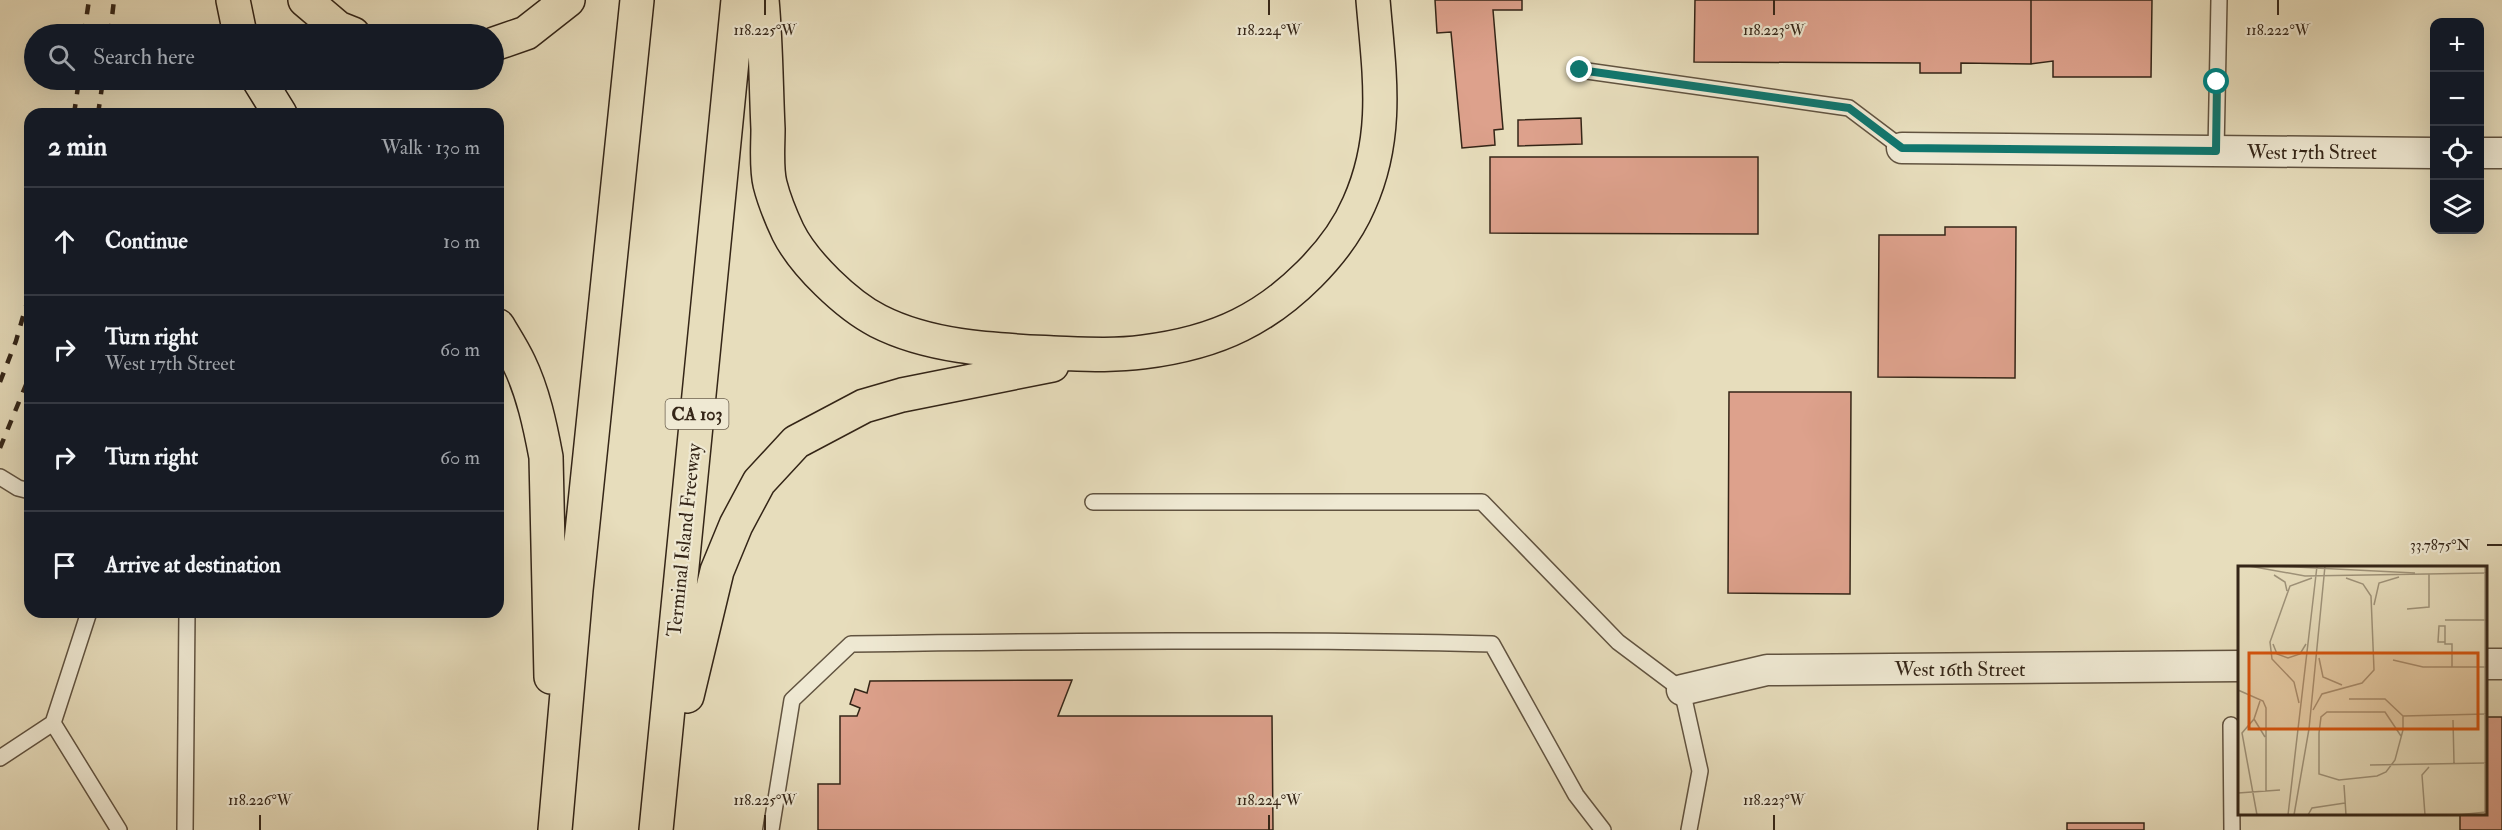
<!DOCTYPE html>
<meta charset="utf-8">
<style>
body{margin:0;font-family:"IM FELL Double Pica",serif;background:#242831;color:#f1f3f6}
.controls{position:absolute;right:18px;top:18px;display:grid;overflow:hidden;border-radius:12px;box-shadow:0 6px 24px #0002}
.controls button{width:54px;height:54px;display:grid;place-items:center;padding:0;border:0;border-bottom:2px solid #363941;background:#171b24;color:#f1f3f6;font:30px sans-serif}
.stop{position:absolute;width:18px;height:18px;margin:-14px;border:4px solid #0f766e;border-radius:50%;background:#fff}
.stop.end{background:#0f766e;border-color:#fff;box-shadow:0 2px 6px #0008}
.list{margin:0;padding:0;list-style:none}
h2{display:flex;justify-content:space-between;align-items:center;height:78px;margin:0;padding:0 24px;font-size:26px}
h2 small{font-size:20px;font-weight:400;color:#9ea1a6}
.list li{display:grid;grid-template-columns:39px 1fr auto;gap:18px;align-items:center;box-sizing:border-box;height:108px;padding:0 24px;border-top:2px solid #363941}
.list b{display:block;font-size:22px;white-space:nowrap}
.list p{margin:0;font-size:20px;white-space:nowrap;color:#9ea1a6}
.list em{font-size:20px;font-style:normal;color:#9ea1a6}
.icon{flex:none;width:33px;height:33px;fill:none;stroke:currentColor;stroke-width:2;stroke-linecap:round;stroke-linejoin:round}
.map{position:relative;flex:none;width:2502px;height:830px;overflow:hidden}
.search{position:absolute;background:#171b24;box-shadow:0 6px 24px #0002;left:24px;top:24px;width:480px;height:66px;display:flex;align-items:center;gap:15px;box-sizing:border-box;padding:0 21px;border-radius:33px;color:#9ea1a6;font-size:22px}
.panel{position:absolute;background:#171b24;box-shadow:0 6px 24px #0002;left:24px;top:108px;width:480px;height:510px;border-radius:18px}
.map>svg:first-child{display:block}
.building{fill:#dda18c;stroke:#342517;stroke-width:1.5}
.lines{fill:none;stroke-linecap:round;stroke-linejoin:round}
.service-casing{stroke:#615340;stroke-width:18}
.minor-casing{stroke:#615340;stroke-width:33}
.motorway-casing{stroke:#342517;stroke-width:36}
.service{stroke:#efe9d3;stroke-width:15}
.minor{stroke:#efe9d3;stroke-width:30}
.motorway{stroke:#e7ddbc;stroke-width:33}
.rail{stroke:#342517;stroke-width:4.5;stroke-dasharray:10 10;stroke-linecap:butt}
.route{stroke:#0f766e;stroke-width:8}
.ticks{fill:none;stroke:#342517;stroke-width:2}
.labels{text-anchor:middle;dominant-baseline:central;stroke-width:4.5;stroke-linejoin:round;paint-order:stroke}
.shield{fill:#efe9d3;stroke:#6c604f;stroke-width:1.5}
.shield-label{font-size:18px;font-weight:bold;fill:#342517}
.street-label{font-size:20px;fill:#342517;stroke:#efe9d3}
.inset-road{fill:none;stroke:#9f937a;stroke-width:1.5}
.view{fill:#d6540d;fill-opacity:0.15;stroke:#d6540d;stroke-width:3}
.inset-edge{fill:none;stroke:#342517;stroke-width:3}
.ticks-label{font-size:15px;text-anchor:middle;fill:#342517;stroke:#efe9d3;stroke-width:4.5;stroke-linejoin:round;paint-order:stroke}
</style>
<div class="map">
<svg width="2502" height="830" viewBox="0 0 2502 830">
<rect width="100%" height="100%" fill="#e7ddbc"/>
<filter id="stains"><feTurbulence type="fractalNoise" baseFrequency=".00333" numOctaves="4"/><feColorMatrix values="0 0 0 0 .2 0 0 0 0 .09 0 0 0 0 .02 0 0 0 .5 -.17"/></filter>
<radialGradient id="worn" r=".72"><stop offset=".6" stop-color="#630" stop-opacity="0"/><stop offset="1" stop-color="#630" stop-opacity=".3"/></radialGradient>
<path class="building" d="M1435,0H1522V10H1493L1503,129L1494,130L1495,145L1462,148L1451,32L1437,33Z
M1695,0H2031V64L1961,63V73H1920V63L1694,62Z
M2031,0H2152L2151,77H2053V61L2031,64Z
M1581,118L1582,144L1518,146V120Z
M1490,157H1758V234L1490,233Z
M1945,227H2016L2015,378L1878,377L1879,235H1945Z
M1729,392H1851L1850,594L1728,593Z
M1072,680L1058,716H1272L1273,830H818V784H840V716H857L860,708L850,704L855,689L867,693L870,681Z
M2486,717H2502V830H2460V814H2486Z
M2067,823H2144V830H2067Z"/>
<g class="lines">
<defs>
<path id="service" d="M1580,70L1849,108L1902,148
M2216,151L2219,0
M0,477L18,488L30,491
M1093,502H1482L1618,642L1682,690L1700,771L1689,830
M53,723L119,830
M2231,725L2232,830
M0,758L53,723L89,612
M185,830L187,612
M771,830L792,700L851,644C1065,641 1278,639 1492,644L1576,795L1603,830"/>
<path id="minor" d="M1902,148L2434,153
M2480,153H2502
M2486,664H2502
M1682,690L1767,670L2240,666"/>
<path id="motorway" d="M233,0L240,34
M305,0L338,28L353,34
M762,0C766,43 766,86 768,129C768,146 766,168 770,184C774,200 781,217 788,232C804,264 847,305 878,321C931,348 995,350 1053,353C1083,354 1113,356 1143,352C1175,348 1210,340 1240,325C1287,302 1338,253 1359,204C1390,135 1379,72 1373,0
M494,44L526,33L568,0
M259,80L280,114
M498,326C505,338 513,350 519,363C533,392 540,425 546,457L551,677
M687,696L717,571L736,525L759,482L796,442L864,406L902,395L1052,365
M555,830L576,590L637,0
M656,830L738,0"/>
</defs>
<use href="#service" class="service-casing"/>
<use href="#minor" class="minor-casing"/>
<use href="#motorway" class="motorway-casing"/>
<use href="#service" class="service"/>
<use href="#minor" class="minor"/>
<use href="#motorway" class="motorway"/>
<path class="rail" d="M84,34L89,0
M110,34L114,0
M74,114L79,80
M98,114L103,80
M0,382L16,341L30,292
M0,448L30,375"/>
</g>
<g class="lines">
<path class="route" d="M1580,70L1849,108L1902,148L2216,151L2217,82"/>
</g>
<path class="ticks" d="M765,0V15M1269,0V15M1774,0V15M2278,0V15M2487,545H2502M260,815V830M765,815V830M1269,815V830M1774,815V830"/>
<g class="labels">
<rect class="shield" x="665.5" y="399" width="63" height="30" rx="4.5"/>
<g class="shield-label">
<text x="697" y="414">CA 103</text>
</g>
<g class="street-label">
<text x="2312" y="152">West 17th Street</text>
<text transform="translate(684 540) rotate(-84)">Terminal Island Freeway</text>
<text x="1960" y="669">West 16th Street</text>
</g>
</g>
<g transform="translate(2238 566)">
<rect width="249" height="249" fill="#e7ddbc"/>
<path class="inset-road" d="M11,0L67,10L249,7M37,0L177,7M247,0V249M36,9L47,16L49,25M136,39L141,17L161,11M169,43L191,41V8M207,54H248M207,76H200L201,60H207V78H214V101M35,78L39,88L50,92L62,88L68,78M81,92L85,111L104,119M155,94L185,101H248M0,124L25,135L28,142V225M111,133H147L165,150V164L157,194L148,206L139,210L101,214L81,208V167L83,151L89,146H147L163,170M61,137L56,116L34,93L32,76L52,20L74,12M75,144L84,128L124,117L136,104L133,30L125,18L108,12M165,150L248,148M16,153L27,171M215,154L216,197M132,199L248,197M106,219L108,249M0,227L42,224M19,249L4,167L16,153L22,135M50,249L79,0M56,249L71,163L87,0M70,249L74,242L107,237M187,249L184,209L191,201M219,249L248,246"/>
<path class="view" d="M11,87H240V163H11Z"/>
<rect width="249" height="249" class="inset-edge"/>
</g>
<g class="ticks-label">
<text x="765" y="35">118.225°W</text>
<text x="1269" y="35">118.224°W</text>
<text x="1774" y="35">118.223°W</text>
<text x="2278" y="35">118.222°W</text>
<text x="2440" y="550">33.7875°N</text>
<text x="260" y="805">118.226°W</text>
<text x="765" y="805">118.225°W</text>
<text x="1269" y="805">118.224°W</text>
<text x="1774" y="805">118.223°W</text>
</g>
<rect width="100%" height="100%" filter="url(#stains)"/>
<rect width="100%" height="100%" fill="url(#worn)"/>
</svg>
<div class="controls">
<button>+</button>
<button>−</button>
<button><svg class="icon" aria-label="locate" viewBox="0 0 24 24"><circle cx="12" cy="12" r="6"/><path d="M12 2v4M12 18v4M2 12h4M18 12h4"/></svg></button>
<button><svg class="icon" aria-label="layers" viewBox="0 0 24 24"><path d="M12 4l9 5-9 5-9-5zM3 14l9 5 9-5"/></svg></button>
</div>
<div class="stop" style="left:2217px;top:82px"></div>
<div class="stop end" style="left:1580px;top:70px"></div>
<div class="search"><svg class="icon" aria-label="search" viewBox="0 0 24 24"><circle cx="10" cy="10" r="6"/><path d="M15 15l6 6"/></svg>Search here</div>
<section class="panel">
<h2>2 min<small>Walk · 130 m</small></h2>
<ul class="list">
<li><svg class="icon" aria-label="ahead" viewBox="0 0 24 24"><path d="M12 20V5M6 11l6-6 6 6"/></svg><div><b>Continue</b></div><em>10 m</em></li>
<li><svg class="icon" aria-label="right" viewBox="0 0 24 24"><path d="M7 20v-9h11M14 6l5 5-5 5"/></svg><div><b>Turn right</b><p>West 17th Street</p></div><em>60 m</em></li>
<li><svg class="icon" aria-label="right" viewBox="0 0 24 24"><path d="M7 20v-9h11M14 6l5 5-5 5"/></svg><div><b>Turn right</b></div><em>60 m</em></li>
<li><svg class="icon" aria-label="arrive" viewBox="0 0 24 24"><path d="M6 21V4h12l-3 4 3 4H6"/></svg><div><b>Arrive at destination</b></div></li>
</ul>
</section>
</div>
